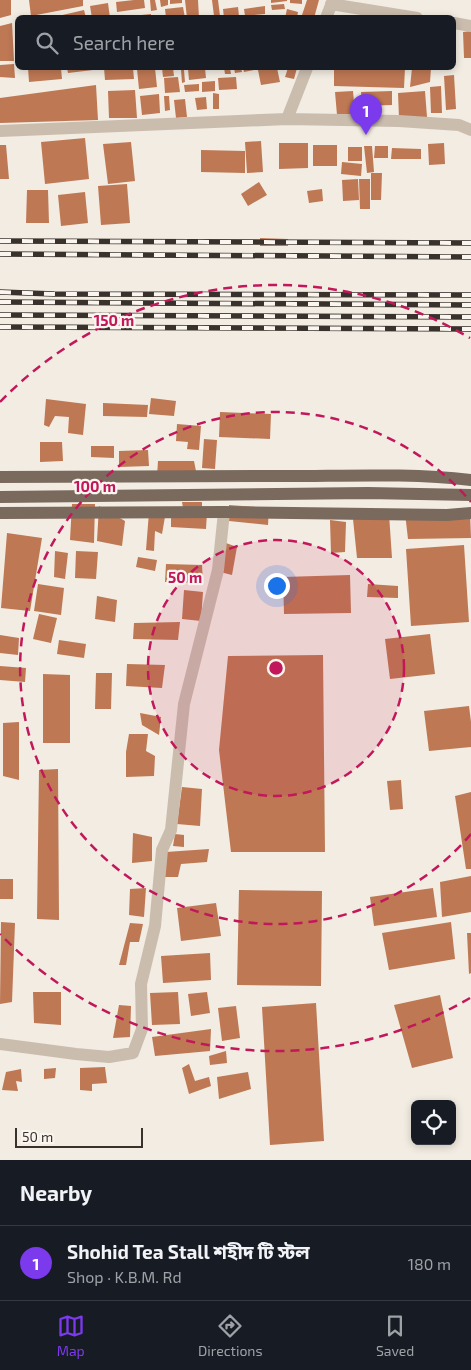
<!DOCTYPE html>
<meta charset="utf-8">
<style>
body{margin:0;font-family:"Exo 2","Noto Sans Bengali",sans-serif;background:#242831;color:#f1f3f6}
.controls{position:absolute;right:15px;bottom:15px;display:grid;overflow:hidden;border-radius:8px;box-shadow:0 2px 8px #0003}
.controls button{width:45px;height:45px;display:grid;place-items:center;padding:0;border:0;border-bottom:1px solid #363941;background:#171b24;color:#f1f3f6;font:25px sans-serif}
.scale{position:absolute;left:15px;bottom:12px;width:128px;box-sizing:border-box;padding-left:5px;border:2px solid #39312c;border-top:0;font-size:14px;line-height:18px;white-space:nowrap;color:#39312c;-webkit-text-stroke:4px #faf5ee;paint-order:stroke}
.you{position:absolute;left:276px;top:585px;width:18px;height:18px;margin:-12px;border:4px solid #fff;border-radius:50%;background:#1a73e8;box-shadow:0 0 0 8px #1a73e833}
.badge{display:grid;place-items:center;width:32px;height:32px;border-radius:50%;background:#7c3aed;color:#fff;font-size:16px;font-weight:700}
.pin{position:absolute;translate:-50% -41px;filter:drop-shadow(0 1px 2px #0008)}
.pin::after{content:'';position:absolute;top:26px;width:18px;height:15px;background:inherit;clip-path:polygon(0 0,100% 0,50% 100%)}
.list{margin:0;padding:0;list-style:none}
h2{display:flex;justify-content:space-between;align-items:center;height:65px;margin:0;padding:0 20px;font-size:21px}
h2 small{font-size:16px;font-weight:400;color:#9ea1a6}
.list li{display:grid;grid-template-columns:32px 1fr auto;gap:15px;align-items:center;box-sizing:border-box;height:75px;padding:0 20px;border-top:1px solid #363941}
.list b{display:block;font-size:19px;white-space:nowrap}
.list p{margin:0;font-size:16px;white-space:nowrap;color:#9ea1a6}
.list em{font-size:16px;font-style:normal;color:#9ea1a6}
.icon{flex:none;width:28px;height:28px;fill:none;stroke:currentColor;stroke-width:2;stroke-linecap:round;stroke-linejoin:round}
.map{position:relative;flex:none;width:471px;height:1160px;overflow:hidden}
.search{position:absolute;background:#171b24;box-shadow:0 2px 8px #0003;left:15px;right:15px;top:15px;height:55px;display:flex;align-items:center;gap:12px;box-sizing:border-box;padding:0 18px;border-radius:8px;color:#9ea1a6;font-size:19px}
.sheet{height:140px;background:#171b24}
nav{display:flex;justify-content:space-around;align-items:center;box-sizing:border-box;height:70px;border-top:1px solid #363941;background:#171b24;font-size:14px;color:#9ea1a6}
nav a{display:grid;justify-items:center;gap:2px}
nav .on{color:#7c3aed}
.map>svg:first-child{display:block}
.building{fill:#be7854}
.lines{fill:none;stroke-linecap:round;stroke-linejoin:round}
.minor{stroke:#cabdae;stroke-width:12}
.major{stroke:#7a6a5e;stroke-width:12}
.rail-casing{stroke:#39312c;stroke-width:5.5}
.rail{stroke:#faf5ee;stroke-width:4;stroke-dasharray:11;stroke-linecap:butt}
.ring{fill:none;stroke:#c2185b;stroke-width:2.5;stroke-dasharray:9 6}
.centre{fill:#c2185b;stroke:#faf5ee;stroke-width:2.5}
.ring-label{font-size:15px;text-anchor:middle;font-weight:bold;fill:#c2185b;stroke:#faf5ee;stroke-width:4.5;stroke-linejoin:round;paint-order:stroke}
</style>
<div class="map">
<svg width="471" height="1160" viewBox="0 0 471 1160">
<rect width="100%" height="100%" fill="#f2ece2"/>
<path class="building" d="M0,0H11V15L0,18Z
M29,0H83V6L31,16Z
M134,0H144L145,8L117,12L116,2Z
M150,0H155L157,10L151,11Z
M160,0H168V5L161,7Z
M170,0H182V3L170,4Z
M185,0H198L199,18H187Z
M212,0H218L220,16H214Z
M271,0H287V1L271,3Z
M290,0H302V4L290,3Z
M307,0H319L314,18H301Z
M108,3L110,18H92L90,6Z
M284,4L285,9L272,10L271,5Z
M265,6V14L245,16L244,9Z
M183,7L185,18H166L165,9Z
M238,7L239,16L224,18L223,9Z
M287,9L298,12L297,18H285Z
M84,10L86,18H54V17Z
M151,14V18H133L132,16Z
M12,23L14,61H0V26Z
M454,27H456L455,53L454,54Z
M471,31V58H464L463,32Z
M14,64L15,78L0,77V65Z
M28,68H61L62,79L29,82Z
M67,68H93V70L68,73Z
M104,68H133L134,79L105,80Z
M155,68L157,87L139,89L137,69Z
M162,68H173L174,76L163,77Z
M205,68L206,78L189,80L188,69Z
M224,68H230L231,74H225Z
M234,68H241L242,72L235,73Z
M243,68H254V70L244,72Z
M277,68L280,82L261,85L258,70Z
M288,68H297L294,79L285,77Z
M334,68H405L404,88L334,86Z
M412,68H431L430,82L410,87Z
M181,70H184L185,82L182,83Z
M454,75L456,109L446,110L444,76Z
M178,77L180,92L165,93L164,78Z
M236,77L237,89L219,90L218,78Z
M215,81V91L202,92V82Z
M199,84V91L185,92L184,85Z
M96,85L98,120L0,123V98Z
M441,86L442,113H431L430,87Z
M135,90L137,118H109L108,91Z
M353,91L355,114L337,115L335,92Z
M392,91V105L362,106L361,92Z
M425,91L427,117L399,118L398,93Z
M213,93L219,94V109H213Z
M159,94L160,113L142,115L140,96Z
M164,96H169L170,110L165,111Z
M206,97L207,109L197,110L195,98Z
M185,99L187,117L176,118L174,100Z
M85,138L89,179L45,184L41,142Z
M261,141L263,172L247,173L245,142Z
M131,142L135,181L108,184L103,144Z
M279,143H308V168L279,169Z
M444,143L445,164L429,165L428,144Z
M0,145H6L9,179H0Z
M313,145H337V166H313Z
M364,146H372L374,172L367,173Z
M375,146H388V158H374Z
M348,147H362V161H348Z
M392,148L421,149V159H391Z
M201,150L245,151V173L201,172Z
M342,162L362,164L361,176L341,174Z
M371,173H382L381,200H371Z
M358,179L359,200L343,201L342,180Z
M359,179H370V209H360Z
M259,182L267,195L248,206L241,194Z
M127,184L130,223L101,225L98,186Z
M322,189L323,201L309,203L307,191Z
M27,190H48L49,223H26Z
M85,192L88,223L61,226L58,195Z
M260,238L288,239V246H260Z
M151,398L176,401L174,416L149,414Z
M46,399L86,404L83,435L68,433L69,417L55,416L49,427L44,425Z
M103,403L148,405L147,417L103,416Z
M220,412L271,414L270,439L219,437Z
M177,424L201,426L199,450L187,449L188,442L176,441Z
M204,439L217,440L215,469L202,468Z
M40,442H62L63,461L40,462Z
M91,446H114V458L91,457Z
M148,450L149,466L119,467V451Z
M158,461H194L197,476H157Z
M182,502H202V508H183Z
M72,504H95L94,543L70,540Z
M229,505L269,508L268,525L229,521Z
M99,506L125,521L122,546L97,541Z
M171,510L207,512L206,529L171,527Z
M166,511L162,534L155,531L154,551L146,550L149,512Z
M470,512L471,538L408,539L405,513Z
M389,514L392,558H357L353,519Z
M330,520L346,522L345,552L331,553Z
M7,533L42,538L30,611L1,608Z
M226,543L237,547L232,575L220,572Z
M464,545L469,622L411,626L406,549Z
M55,551L68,553L65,579L54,577Z
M76,551L98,552L96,579L75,578Z
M138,557L157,560L155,571L136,567Z
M166,564L202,565L203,583L165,582Z
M350,575L351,613L284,614L283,577Z
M38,584L64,588L61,615L34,611Z
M368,584L398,586V598L367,597Z
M184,590L203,592L201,621L182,619Z
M97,596L117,600L115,622L95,619Z
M39,614L57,618L51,643L33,639Z
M180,622L178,640L133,639L134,623Z
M430,634L435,674L390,679L385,639Z
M0,635L19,638L18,655L0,653Z
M59,640L86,644L84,658L57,654Z
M323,655L325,852H231L219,750L228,656Z
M127,664L165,665L162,688L126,686Z
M0,666L26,668L25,682L0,680Z
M96,673H112L111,709H95Z
M43,674L70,675V743H43Z
M469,706L471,722V747L429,751L424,711Z
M140,713L161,717L159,735L142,725Z
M19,722V780L3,776V723Z
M129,734H148L146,751L155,756L154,776L126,777V752Z
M58,769L59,920L37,919L39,770Z
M401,780L403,809L390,810L387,781Z
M182,787L202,789L200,826L177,824Z
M471,792V869H466L455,796Z
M133,833L152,837V861L132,863Z
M175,834L184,835V847L173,846Z
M209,849L207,862L181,864L178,877H163L166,852Z
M471,876V912L442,917L440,882Z
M0,879H13V899H0Z
M146,888L144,917L129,915L130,889Z
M433,888L437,917L374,926L370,897Z
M239,890L322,891L321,986L237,985Z
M216,903L221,936L181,941L177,908Z
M1,922L15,923L12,1002L0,1004Z
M451,922L455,959L389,970L382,933Z
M130,923L143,924L139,942H130L126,965H119Z
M467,933H471V973L469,974Z
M210,953L211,980L163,983L161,956Z
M33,992H61V1025L34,1023Z
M178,992L180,1024L152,1025L150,993Z
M207,992L210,1013L191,1016L188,994Z
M440,995L453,1058L412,1068L394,1005Z
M316,1003L324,1141L270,1145L262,1007Z
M119,1005L131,1006L130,1037L113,1038Z
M236,1006L240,1038L222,1041L218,1008Z
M211,1029L210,1051L155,1056L152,1037Z
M226,1051L227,1063L210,1065L209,1056Z
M189,1064L195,1081L209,1077L211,1086L189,1094L182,1068Z
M105,1067L107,1083L92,1084V1091L80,1090V1068Z
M56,1068L55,1078L44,1079V1069Z
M21,1069L22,1082L16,1081L18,1091L2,1090L6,1072Z
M248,1072L251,1089L219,1099L217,1077Z"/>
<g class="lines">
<path class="minor" d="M331,4L417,18
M326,18L333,0
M454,23L471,26
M287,119L307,68
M0,131L287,119L399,121L459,125L471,130
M0,1044L76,1054L109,1057L133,1053L142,1029L141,984L155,926L162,850L171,830L184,704L218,570L224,512"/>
<path class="major" d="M0,477C95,477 190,477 285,476C347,476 409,473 471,480
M0,497L368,493L471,495
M0,513L224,512L447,515L471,513"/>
<defs>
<path id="rail" d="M0,241L471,243
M0,254L471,257
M0,292L54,294L471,295
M0,302L471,305
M0,315L471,317
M0,327L471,329"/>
</defs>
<use href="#rail" class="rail-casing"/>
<use href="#rail" class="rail"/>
</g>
<circle cx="276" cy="668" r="128" fill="#c2185b" fill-opacity=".12"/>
<g class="ring">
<circle cx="276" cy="668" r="128"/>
<path d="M471 834A256 256 0 1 1 471 502"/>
<path d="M470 998A383 383 0 0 1 0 934M0 402A383 383 0 0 1 470 338"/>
</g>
<circle cx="276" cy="668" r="8" class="centre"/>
<g class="ring-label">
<text x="114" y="326">150 m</text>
<text x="95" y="492">100 m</text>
<text x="185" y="583">50 m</text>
</g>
</svg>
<div class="controls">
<button><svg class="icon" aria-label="locate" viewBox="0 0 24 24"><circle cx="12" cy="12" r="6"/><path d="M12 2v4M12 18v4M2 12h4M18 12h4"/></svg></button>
</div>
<div class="scale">50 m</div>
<div class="you"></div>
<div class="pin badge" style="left:366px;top:135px">1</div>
<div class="search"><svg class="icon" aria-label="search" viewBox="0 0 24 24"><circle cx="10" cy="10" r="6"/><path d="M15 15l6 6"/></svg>Search here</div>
</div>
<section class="sheet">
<h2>Nearby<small></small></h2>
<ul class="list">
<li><span class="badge">1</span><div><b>Shohid Tea Stall শহীদ টি স্টল</b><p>Shop · K.B.M. Rd</p></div><em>180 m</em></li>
</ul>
</section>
<nav>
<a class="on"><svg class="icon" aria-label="map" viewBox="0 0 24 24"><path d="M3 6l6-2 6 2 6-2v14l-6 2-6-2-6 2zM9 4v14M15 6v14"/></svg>Map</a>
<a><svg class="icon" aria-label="directions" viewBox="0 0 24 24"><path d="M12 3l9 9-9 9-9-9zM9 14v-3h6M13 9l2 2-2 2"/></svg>Directions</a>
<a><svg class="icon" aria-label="saved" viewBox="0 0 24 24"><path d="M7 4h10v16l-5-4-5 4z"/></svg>Saved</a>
</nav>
